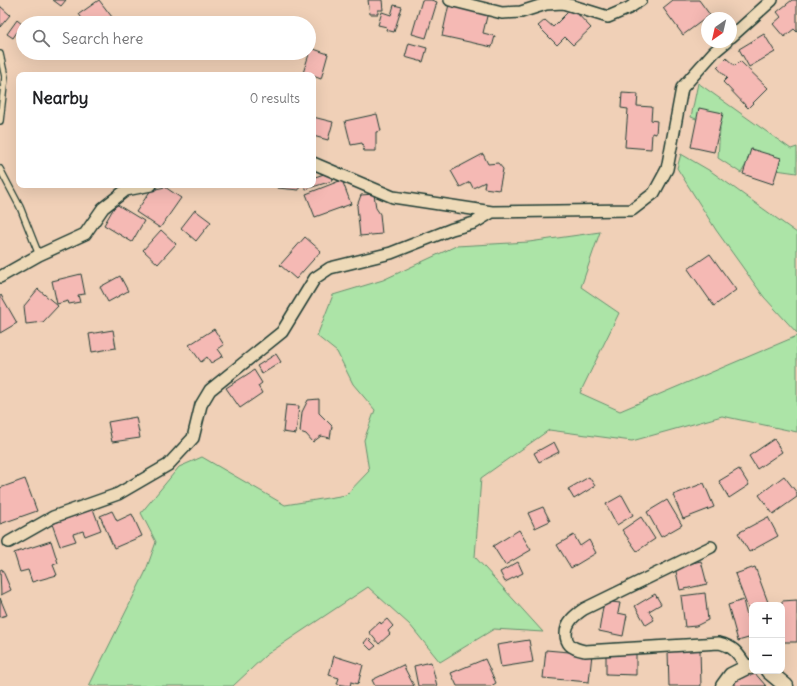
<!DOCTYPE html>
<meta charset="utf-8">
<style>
body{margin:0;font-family:Delius,sans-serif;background:#f2f2f2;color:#202124}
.controls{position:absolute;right:12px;bottom:12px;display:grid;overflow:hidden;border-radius:8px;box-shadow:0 4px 16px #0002}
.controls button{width:36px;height:36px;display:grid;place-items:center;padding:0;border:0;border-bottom:1px solid #e0e0e0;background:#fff;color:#202124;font:20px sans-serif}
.compass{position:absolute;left:701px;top:12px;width:36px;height:36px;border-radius:50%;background:#fff;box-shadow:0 4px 16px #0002;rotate:214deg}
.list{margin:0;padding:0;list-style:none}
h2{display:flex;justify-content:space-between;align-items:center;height:52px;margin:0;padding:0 16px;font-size:17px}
h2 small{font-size:13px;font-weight:400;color:#757577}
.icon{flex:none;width:22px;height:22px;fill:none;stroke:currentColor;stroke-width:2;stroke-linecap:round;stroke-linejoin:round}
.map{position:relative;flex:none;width:797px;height:686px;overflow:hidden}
.search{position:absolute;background:#fff;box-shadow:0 4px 16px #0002;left:16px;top:16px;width:300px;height:44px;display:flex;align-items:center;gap:10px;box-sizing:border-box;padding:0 14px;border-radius:22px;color:#757577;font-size:15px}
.panel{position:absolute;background:#fff;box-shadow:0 4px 16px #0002;left:16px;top:72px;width:300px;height:116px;border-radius:8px}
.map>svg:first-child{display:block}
.green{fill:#ace4a7;stroke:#66906e}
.building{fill:#f5b9b4;stroke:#1f3d34}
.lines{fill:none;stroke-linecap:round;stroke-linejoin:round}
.service-casing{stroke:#1f3d34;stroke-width:8}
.minor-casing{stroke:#1f3d34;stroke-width:14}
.tertiary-casing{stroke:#1f3d34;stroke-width:17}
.service{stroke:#eedab8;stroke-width:5.5}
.minor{stroke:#eedab8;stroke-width:11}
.tertiary{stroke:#eedab8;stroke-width:14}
</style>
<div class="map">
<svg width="797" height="686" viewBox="0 0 797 686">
<rect width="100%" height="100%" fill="#f0d0b7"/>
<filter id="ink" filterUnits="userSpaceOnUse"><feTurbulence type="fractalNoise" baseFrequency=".025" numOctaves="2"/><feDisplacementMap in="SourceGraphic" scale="8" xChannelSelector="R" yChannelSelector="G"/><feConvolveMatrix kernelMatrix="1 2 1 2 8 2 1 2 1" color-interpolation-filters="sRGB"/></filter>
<g filter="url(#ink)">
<path class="green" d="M698,83L791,149L797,147V173L769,169L754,151L741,173L718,158L720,128L691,117Z
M681,154L712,172L797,233V333L764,297L716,230L677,168Z
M600,232L581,287L619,313L580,393L620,411L797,336V432L722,416L632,441L549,430L481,478L475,557L543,632L494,629L440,662L410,625L368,587L266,655L233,686H89L145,573L156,542L141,513L179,467L202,457L285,505L346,495L369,471L364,440L375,410L353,384L337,352L317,336L333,295L383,280L456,246L529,242Z"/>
<path class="building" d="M53,0H66L61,6Z
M99,0L112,17L104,23H85L79,14Z
M368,0H382L383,10H378V14H370Z
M422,0H431L437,2L426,38L412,34Z
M673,0H699L710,15L683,35L663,8Z
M792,0H797V32L794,29L784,37L773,24L781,17L777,12Z
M449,4L488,12L483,33L495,36L492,47L442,36Z
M394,5L402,7L394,32L386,30L387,27L378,25L382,12L391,15Z
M0,6L10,15L0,27Z
M572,8L591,28L573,45L565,37L557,45L538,26L545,20L553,27Z
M17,20L23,25V37L17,32L13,38L7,34Z
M764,34L775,52L749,67L739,49Z
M409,43L427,48L423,62L405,57Z
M311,48L328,54L321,79L313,76V75L303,73Z
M726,58L735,66L740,61L768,88L748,108L723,82L727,78L717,67Z
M622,93L638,94L637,106L652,107L651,120L657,121L656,134L652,133L651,149L625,147L628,109L621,108Z
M699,108L723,113L714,152L691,147Z
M377,114L381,131L376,132V151H364L362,143L351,145L345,121Z
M313,117L333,122L328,140L313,136Z
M751,149L781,158L773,184L743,174Z
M483,154L488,164L498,163L503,169L499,190L484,188L485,182L473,188L470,182L460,187L451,171Z
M313,171L315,177L330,172L332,181L306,189L304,185H313Z
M342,180L351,204L315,217L306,194Z
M277,185H299V190L277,188Z
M165,187L181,198L160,228L136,212L151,190Z
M374,194L376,208L380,214L382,234L360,236L357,206L361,195Z
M116,204L144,221L132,242L104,225Z
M195,210L211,222L196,241L181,228Z
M161,230L176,244L158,264L143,250Z
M305,237L321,251L296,279L280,265Z
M710,254L736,290L714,306L688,269Z
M81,274L85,294L78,295L80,302L69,304L68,301L57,304L52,281Z
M120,276L128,291L108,302L100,287Z
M38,289L58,306L43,322L26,324L24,306Z
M1,295L17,323L0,333V296Z
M214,329L224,345L218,349L223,356L211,363L207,357L201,362L189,345Z
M113,330L116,348L92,352L89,334Z
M276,354L281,362L262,374L257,366Z
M254,370L262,383L258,386L262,393L240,408L226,388Z
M319,399V413L332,426L330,438L321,436L313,442L306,434L300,432L302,412L308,400Z
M286,405L299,406L296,434L283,432Z
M136,417L140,438L112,442L108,422Z
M774,439L782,452L757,469L749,456Z
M554,442L559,452L539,462L534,453Z
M739,469L749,485L729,498L719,481Z
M784,476L797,493V497L773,514L759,495Z
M589,477L595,486L574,499L568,489Z
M25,479L37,511L0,524V488Z
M704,483L714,507L683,519L673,495Z
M622,495L633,515L617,525L606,504Z
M667,500L682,525L661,537L647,512Z
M543,507L550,521L535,528L528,513Z
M93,509L101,530L85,536L83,531L73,534L76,541L60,546L52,524Z
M112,511L117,521L132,514L142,536L114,548L100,516Z
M641,517L655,539L637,551L622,530Z
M768,517L778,536L749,552L738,533Z
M519,530L531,550L505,565L493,546Z
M574,535L580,546L589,540L596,553L571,568L557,545Z
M51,541L58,563L53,565L57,575L32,582L28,570L20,572L14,553Z
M701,561L707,584L680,590L675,567Z
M518,562L523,573L505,582L500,572Z
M755,567L769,605H752L751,616L735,574Z
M2,569L11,590L1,595L0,570Z
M705,593L708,620L696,626L685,627L681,596Z
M655,594L661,604L649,611L654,620L646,625L635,606Z
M0,598L7,615L0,617Z
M743,600L752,637L738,641L728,605Z
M797,600V642H782V601Z
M604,601L620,603L618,613L627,615L623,636L599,631Z
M387,619L393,626L388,631L390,634L379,644L369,632L380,622L381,624Z
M368,638L376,646L371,650L364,643Z
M529,640L533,662L501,667L497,645Z
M546,650L592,654L589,682L543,678Z
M700,650L701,686H669L668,651Z
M606,651H636V675L606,674Z
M334,656L363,665L358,684L351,682L350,686L337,684L339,678L329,675Z
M485,659L496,683L491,686H457L451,673Z
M431,662L437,686H418L414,666Z
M403,665L414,686H375L372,680Z
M753,671L766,686H735V675Z"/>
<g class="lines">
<defs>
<path id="service" d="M0,54L5,77L0,121
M0,169L20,207L39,255"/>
<path id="minor" d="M450,0L502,13L521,12L546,4L563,3L608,17L629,8L641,0
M731,37L772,0
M313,163L393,197L492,212L632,210L654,193L667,169L682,88L714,52L726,42
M0,277L39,255L85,234L103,208L126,190L151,185
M9,542L53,517L118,494L168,465L193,438L201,405L210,390L282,332L315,278L330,268L391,253L452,229L474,223L492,212
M711,547L584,609C575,615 566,622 566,634C566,638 567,642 570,645C574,649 580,650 585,651L719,643C735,647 738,654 747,667"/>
<path id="tertiary" d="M768,671L786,686
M723,686L731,675L747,667H752"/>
</defs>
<use href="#service" class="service-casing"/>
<use href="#minor" class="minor-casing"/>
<use href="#tertiary" class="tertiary-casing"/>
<use href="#service" class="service"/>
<use href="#minor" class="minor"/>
<use href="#tertiary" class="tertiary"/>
</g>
</g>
</svg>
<div class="controls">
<button>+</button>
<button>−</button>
</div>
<svg class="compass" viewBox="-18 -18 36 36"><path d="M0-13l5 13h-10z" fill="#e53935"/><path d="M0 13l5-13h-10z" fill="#757577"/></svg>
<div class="search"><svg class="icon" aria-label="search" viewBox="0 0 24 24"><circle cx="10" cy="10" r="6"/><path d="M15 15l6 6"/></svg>Search here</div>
<section class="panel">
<h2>Nearby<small>0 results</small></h2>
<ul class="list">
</ul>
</section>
</div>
